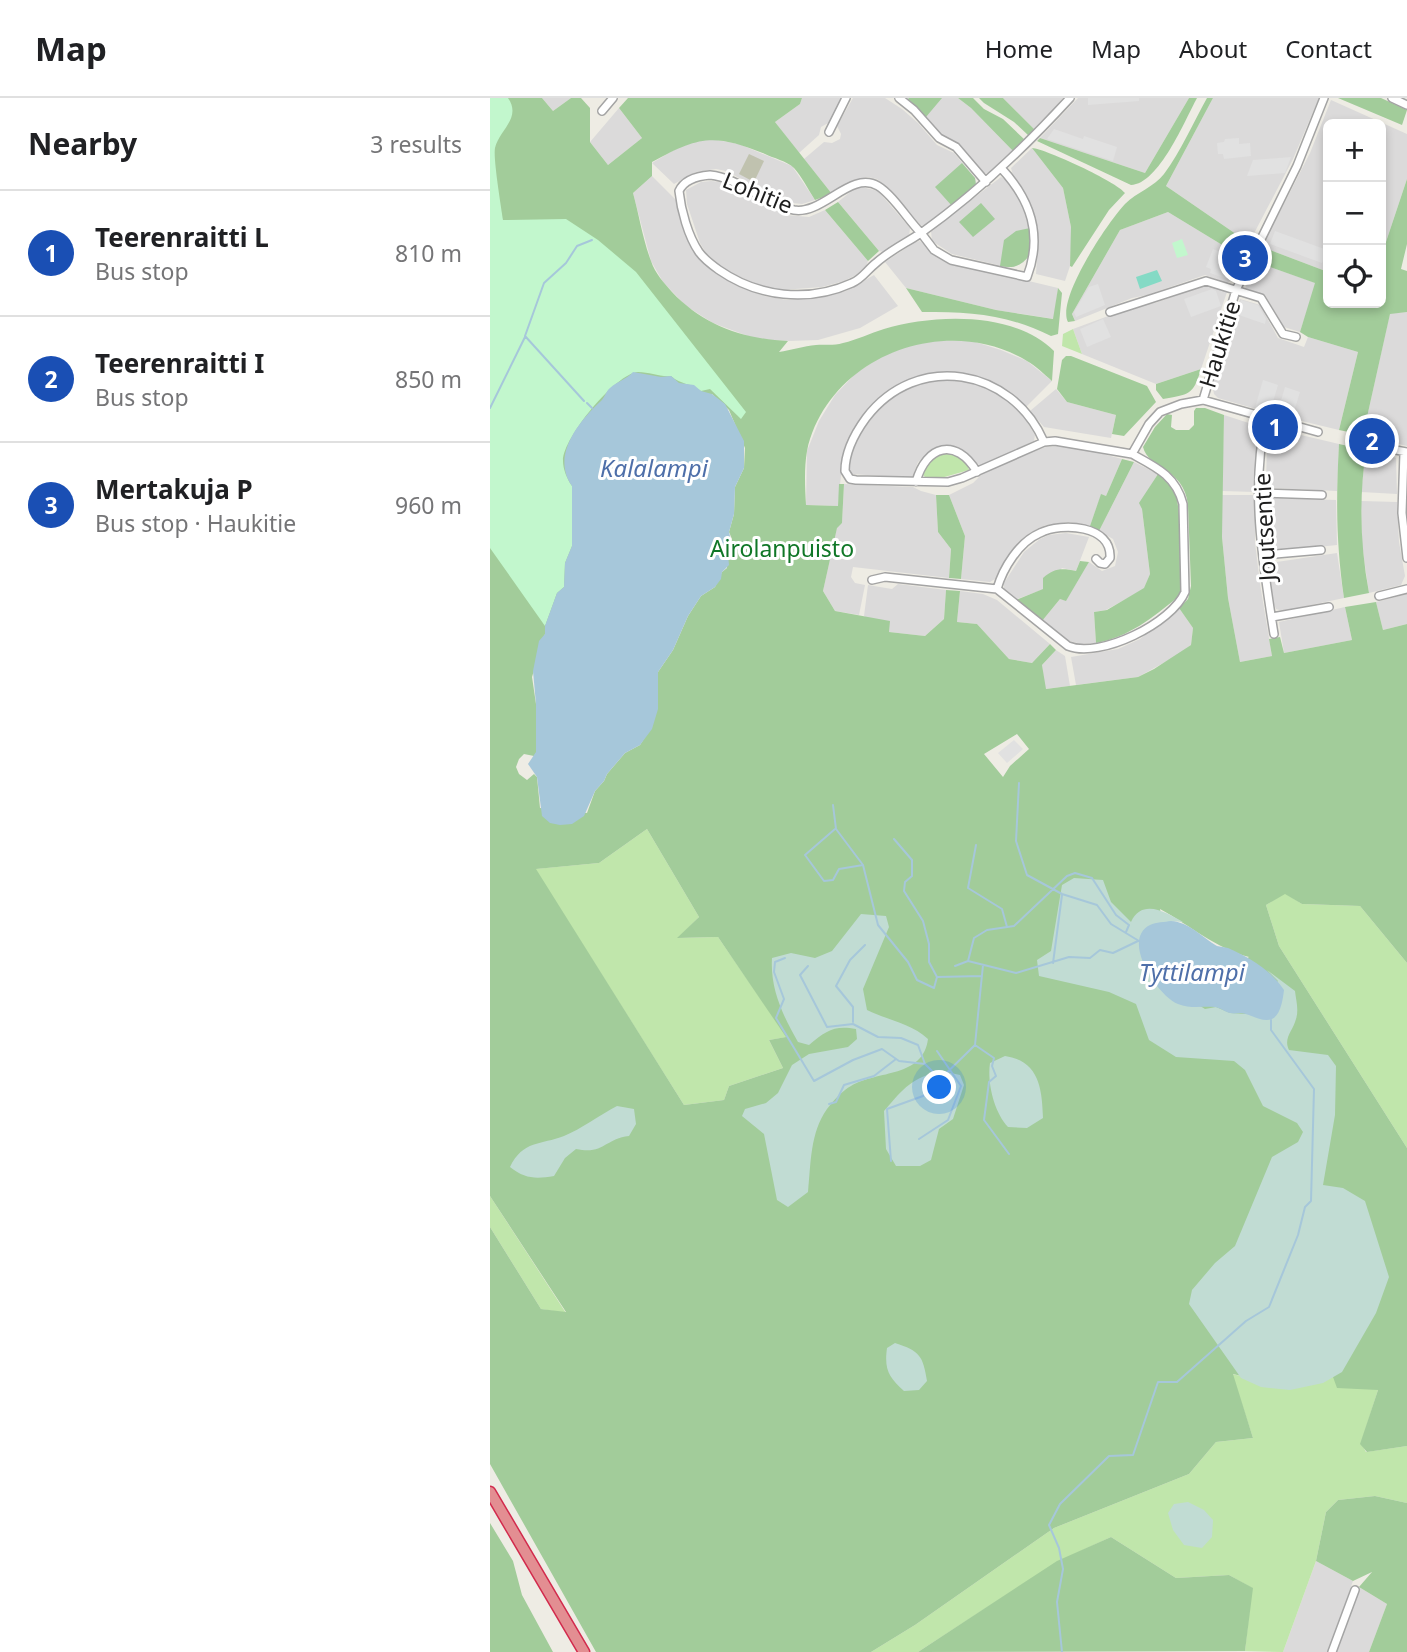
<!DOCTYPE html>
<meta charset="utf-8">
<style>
body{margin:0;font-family:"Noto Sans",sans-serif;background:#f2f2f2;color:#202124}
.controls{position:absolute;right:21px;top:21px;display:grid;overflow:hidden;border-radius:10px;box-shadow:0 4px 10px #0003}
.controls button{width:63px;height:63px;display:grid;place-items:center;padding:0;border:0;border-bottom:2px solid #e0e0e0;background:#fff;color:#202124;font:35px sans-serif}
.you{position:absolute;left:450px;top:990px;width:24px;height:24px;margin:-18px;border:5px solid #fff;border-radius:50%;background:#1a73e8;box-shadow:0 0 0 10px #1a73e833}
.badge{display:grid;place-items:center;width:46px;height:46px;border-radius:50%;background:#c22208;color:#fff;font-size:23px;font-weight:700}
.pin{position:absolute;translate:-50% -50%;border:4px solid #fff;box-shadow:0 2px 7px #0006}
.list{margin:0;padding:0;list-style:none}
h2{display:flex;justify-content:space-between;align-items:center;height:91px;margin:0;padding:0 28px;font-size:30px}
h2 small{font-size:23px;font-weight:400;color:#757577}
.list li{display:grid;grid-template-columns:46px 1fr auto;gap:21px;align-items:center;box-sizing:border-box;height:126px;padding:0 28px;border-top:2px solid #e0e0e0}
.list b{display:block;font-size:26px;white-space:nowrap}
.list p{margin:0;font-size:23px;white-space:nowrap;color:#757577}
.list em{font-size:23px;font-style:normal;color:#757577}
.icon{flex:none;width:38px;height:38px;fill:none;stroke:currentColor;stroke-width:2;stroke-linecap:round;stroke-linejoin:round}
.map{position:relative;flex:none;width:917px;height:1554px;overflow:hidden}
header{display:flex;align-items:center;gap:42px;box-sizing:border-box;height:98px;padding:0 35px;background:#fff;border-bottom:2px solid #e0e0e0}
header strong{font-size:33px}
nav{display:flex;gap:38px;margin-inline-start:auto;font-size:24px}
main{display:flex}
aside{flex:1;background:#fff}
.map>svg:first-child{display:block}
.residential{fill:#dbdada}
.construction{fill:#c0c2af}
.grass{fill:#c0e6ab}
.forest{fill:#a2cc9a;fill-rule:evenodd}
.wetland{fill:#c1dcd3}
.park{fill:#c2f7cd}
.pitch{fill:#84dac5}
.parking{fill:#e1e1e1}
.water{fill:#a6c7da}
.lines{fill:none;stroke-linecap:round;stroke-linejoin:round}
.stream{stroke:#a6c7da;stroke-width:2}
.minor-casing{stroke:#a4a4a4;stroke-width:10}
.highway-casing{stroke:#d22b4d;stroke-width:13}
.minor{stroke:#fff;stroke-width:7}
.highway{stroke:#e38e92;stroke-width:10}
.labels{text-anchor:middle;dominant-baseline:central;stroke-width:6;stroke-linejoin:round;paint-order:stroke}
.street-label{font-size:23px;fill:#1d1d1d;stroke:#fff}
.park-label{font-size:23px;fill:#107727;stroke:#fff}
.water-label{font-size:24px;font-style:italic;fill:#4e6fa9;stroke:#fff}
</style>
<header>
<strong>Map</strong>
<nav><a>Home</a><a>Map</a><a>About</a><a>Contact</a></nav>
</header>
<main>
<aside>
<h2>Nearby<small>3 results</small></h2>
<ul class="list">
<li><span class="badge" style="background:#1a4fb4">1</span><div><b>Teerenraitti L</b><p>Bus stop</p></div><em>810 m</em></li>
<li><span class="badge" style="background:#1a4fb4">2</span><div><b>Teerenraitti I</b><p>Bus stop</p></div><em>850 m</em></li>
<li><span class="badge" style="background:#1a4fb4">3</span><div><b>Mertakuja P</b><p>Bus stop · Haukitie</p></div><em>960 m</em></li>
</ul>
</aside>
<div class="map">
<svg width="917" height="1554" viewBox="0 0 917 1554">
<rect width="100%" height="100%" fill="#eeece4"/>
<path class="residential" d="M52,0H81L63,13Z
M312,0H352L340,24L331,29L329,37L309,55L285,24L310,6Z
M363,0H395L412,11L428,25L447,47L464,55L485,80L486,84L484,91L438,126L431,128L402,94L387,81L378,79L363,82L342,96L314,61L334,44L342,45L350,41L351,36L347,28Z
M415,0H468L481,10L523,53L500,76L493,75L468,46L449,35L436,19Z
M513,0H573L545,32Z
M588,0H699L655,75L550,40Z
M723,0H829L803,61L759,145L676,88Z
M841,2L917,36V81L891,159V26H838V174L772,149L820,55Z
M129,10L152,40L118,67L100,44Z
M222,41L249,46L302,68L325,102L312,106L294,104L236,73L226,71L206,74L184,86L162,65L189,49L210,42Z
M542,50L573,90L581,129V147L580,168L575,183L546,176L548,144L545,122L541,109L523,77L521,70Z
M162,78L187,103L202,151L210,161L233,179L251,189L274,198L297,202L322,200L356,193L384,177L408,208L370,230L328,242L298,243L266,241L223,225L196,208L173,184L161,163L143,95Z
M511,79L520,84L534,108L540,132L534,164L524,169H516L462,156L442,143L441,133Z
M221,83L232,84L296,117L319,119L335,112L378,163L376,168L366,177L354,183L332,189L292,192L272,189L235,172L216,155L210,145L197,106L196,92L211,84Z
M372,89L388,93L420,130L419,139L394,154L389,153L348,104L364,91Z
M678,114L752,159L742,182L737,185L715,177L657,197L642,200L585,223L582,216L630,132Z
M430,143L455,163L568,190L564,221L506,212L416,190L395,164L425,144Z
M766,164L826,185L810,234L794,229L775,197L755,190Z
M716,187L737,194L711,271L666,286L592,256L583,231L648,207L665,205Z
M750,201L770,207L788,240L814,249L818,239L868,254L849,332L787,317L728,300L724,296L722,286Z
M917,214V348L873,337L900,215Z
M450,242L482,243L511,252L537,263L562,283L536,309L516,292L487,280L453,276L398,295L372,320L360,339L353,356L348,408L316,407L317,353L329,323L345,297L366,275L392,258L421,247Z
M449,282L479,284L492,288L514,300L531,314L545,337L544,343L490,368L478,356L460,348L443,351L428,364L422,380L361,376L358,373L359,360L368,338L392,307L413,293L433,285Z
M566,291L577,304L626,317L621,340L554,329L540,313Z
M734,317L768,328L765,394L732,393Z
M794,333L849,346L847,393L781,390L776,388L777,343L783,335Z
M568,348L594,351L632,361L616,398L611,397L600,428L580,424L556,427L541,434L530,443L505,481L500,484L471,481L475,438L459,397L483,385L493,375L541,354L556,349Z
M876,352L895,355L906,360L907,396L871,394Z
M644,364L668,376L650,405L652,411L660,476L654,491L616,512L604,514L606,545L591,546L576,542L552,523L570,501L576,502L599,464L612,473L625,468L628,454L623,441L609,433Z
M354,386L423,389L431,393L446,397L448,434L461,451L459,480L363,469L361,479L365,485L375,487L369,517L345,513L333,493L347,429L352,425Z
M732,397H765V444L770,486L782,558L750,564L738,500L732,439Z
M787,400L846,402L847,447L790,453L779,451L777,446L776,404L778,401Z
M871,403L907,404L909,444L915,478L911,487L879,495L872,447Z
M576,435L599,439L586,473L572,470L554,491L525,502L514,491V485L534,454L550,441L559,437Z
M847,455L854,500L793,513L786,511L783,504L779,477L780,465Z
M408,486L456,492L454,521L435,538L399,534L374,518L378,487L402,491Z
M470,493L493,496L507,502L560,546L542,565L519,561L487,526L467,524Z
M917,496V526L893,532L886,504Z
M855,509L862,542L794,555L789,524Z
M689,510L703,530L701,547L686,558L648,579L586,587L581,559L628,551L650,541Z
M566,552L575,558L580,588L555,591L552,567Z
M826,1463L863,1483L838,1554H793Z
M869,1489L897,1506L879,1554H846Z"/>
<path class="construction" d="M259,56L274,63L264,84L249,76Z"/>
<path class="grass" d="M583,231L592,256L572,248L573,236Z
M454,356C465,355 477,360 479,372L451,380L435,379L433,377C436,365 443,360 454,356Z
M157,731L209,819L188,840L228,839L297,939L279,942L293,970L239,988L234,1002L194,1007L45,771L109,765Z
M795,795L812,806L870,808L917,865V1050L789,848L776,807Z
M0,1098L76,1215L51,1211L0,1129Z
M840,1268L888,1292L871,1345L876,1354L917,1348V1405L885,1398L848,1402L836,1414L826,1463L793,1554L755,1553L762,1490L739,1477L686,1480L621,1439L567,1464L428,1554H381L425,1527L564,1430L699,1376L726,1344L763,1340L742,1276L785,1286Z"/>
<path class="forest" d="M0,0H52L63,13L81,0H91L100,10V44L118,67L152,40L129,10L138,0H312L310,6L285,24L342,96L325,102C318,91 312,79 304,70C297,63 283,60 275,56C224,35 209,38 162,64V78L143,95C149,117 153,142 161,163C165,175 174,185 182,194C213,227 253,241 298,243L289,254C301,252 314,248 326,247C335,246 343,248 353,245C367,242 380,235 394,231C444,216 524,213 564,253L562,283C554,276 546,268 537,263C456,214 338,258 317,353C314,370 315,390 316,407L348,408L349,386H354L352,425L347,430L333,493L345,513L400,523L399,534L435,538L454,521L456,492L470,493L467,524L487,526L519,561L542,565L560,546L566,552L552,567L556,591L648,579L664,571L701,547L703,530L689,510L698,501L701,488L698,407C694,369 658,371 653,349L665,329L677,316L682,317L681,329L686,332H699L704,327V313L706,310H715L734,317L732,439L738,500L750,564L782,558L779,541L790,539L794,555L862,542L855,509L886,504L893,532L917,526V865L870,808L812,806L795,796L776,807L789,848L917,1050V1348L877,1354L870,1346L888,1292L847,1290L839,1268L785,1286L743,1276L763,1340L726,1344L699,1376L564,1430L425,1527L381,1554H106L0,1366V1129L51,1211L76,1214L0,1098ZM222,296L239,312L255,350L254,370L245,389L244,416L239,434L242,441L237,460V470L232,474L225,489L211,498L198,518L183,552L168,574V606L155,639L150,647L135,655L117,676L114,683L105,693L97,715L50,710L47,679L44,676L37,682L29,676L26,669L29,661L34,656L44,658L46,655V606L42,579L55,536ZM527,636L539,651L520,668L513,679L494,656ZM157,731L209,819L187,840L228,839L296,939L279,942L293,970L239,988L234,1002L194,1007L46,771L109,765ZM670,811C701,828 725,850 759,859L687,906Z
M419,0H452L436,19L417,2Z
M468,0H483L494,11L513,21L535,42L523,53L481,10Z
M489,0H513L545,32L539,38L524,24L494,5Z
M699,0H707C695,22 669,86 641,87L547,43L550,40L655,75Z
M717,0H723L676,88L759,145L752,159L678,114L630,132L582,216L585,223L578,224C566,201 618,124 635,106C647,94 664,89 674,76C691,53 703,25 717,0Z
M848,0H891L917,12L912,27Z
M542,50C556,51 627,84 635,95L619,112L582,169L580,168L581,129L573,90Z
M472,65L485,80L486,87L462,108L445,89Z
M917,81V146L911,171L917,173V214L900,216L873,337L849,332L868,254L818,239L810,234L825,185L766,164L772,149L838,174V205H891V159Z
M348,104L389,153L378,163L335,112Z
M491,105L505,121L483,139L469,124Z
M540,130L539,158C531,168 523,171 510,168L514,142L526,133Z
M416,190L506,212L563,221L568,190L572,195L568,236L561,238C516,216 481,214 432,214Z
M576,258H581L657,288L666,304L634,338L622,336L626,317L577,304L567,291L572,262Z
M711,271C703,298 699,296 673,301L666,292V286Z
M849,346L876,352C869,400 870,447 879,495L854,500C846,445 846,401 849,346Z
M632,361L644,364L609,433L600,428L611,396L616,398Z
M668,376C675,382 683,389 686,398C691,414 693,476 691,494L688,499C662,520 639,539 606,545L604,514L617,512L654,490L660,476L652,411L649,405Z
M446,397H459L475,438L471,481L459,480L461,451L448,434Z
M590,463L599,464L576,503L570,501L552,523L526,502L553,491V480C564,470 572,470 586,473Z
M885,1398L917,1405V1554H879L897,1506L869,1489L882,1474L863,1483L826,1463L836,1414L848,1402Z
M0,1425L23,1463L32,1497L63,1554H0Z
M621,1439L686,1480L739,1477L763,1490L755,1553L428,1554L567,1463Z"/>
<path class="wetland" d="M584,780L613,782L621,804L641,824C652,800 676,814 693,824L681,823L653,868L660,877L715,911L726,909L740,915L757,916L788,883L777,872L805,893C806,902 809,912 806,921C803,933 793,940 799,952L838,957L846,968L845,1017L833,1087L853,1090L875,1103L899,1179L886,1215L852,1274L833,1285L800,1292L771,1289L751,1280L699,1206L702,1192L725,1165L745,1148L782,1059L808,1044L813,1034L807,1025L773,1008L755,972L744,963L686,959L659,942L646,906L619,894L549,878L547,862L561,853L572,787Z
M371,816L396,818L399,829L373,891L377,912C397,922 421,925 438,941C433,980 388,972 361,988C353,992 343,1003 337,1011C320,1035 321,1065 318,1094L298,1109L287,1102L274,1036L252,1018L255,1011L276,1005L288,995L302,967L319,956L358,949L367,941L366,931C344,927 336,933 319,947L308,944C293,918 280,891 282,860L301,855L325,860L342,853Z
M515,958C549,963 552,990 553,1020L537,1030L518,1029C504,1014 497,985 500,965Z
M452,973L470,977L474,987L463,1021L449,1031L441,1062L430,1068H406L396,1051L394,1013C415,989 421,980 452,973Z
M127,1008L144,1011L146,1026L139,1038C114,1041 114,1057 86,1051L75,1060L64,1078C46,1081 35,1081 20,1069C33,1042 51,1047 74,1038C91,1031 110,1017 127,1008Z
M405,1245C430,1253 433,1258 437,1283L429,1292L414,1293C399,1279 394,1272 397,1250Z
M698,1404L714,1412L723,1422L722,1439L712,1450L694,1447L683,1432L678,1415L684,1406Z"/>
<path class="park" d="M0,0H18C32,20 9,32 5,50C3,60 11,108 13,122L76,121L108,142L146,174L256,314L251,321L220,291L211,293C201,285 191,287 181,278C169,279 160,274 148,274C126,275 72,341 73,363C73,371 77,381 82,388V448L75,465L74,489L67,495L55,528L0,450Z
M692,141L698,157L687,160L682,145Z"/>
<path class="pitch" d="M667,172L672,183L650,191L646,179Z"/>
<path class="parking" d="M598,0H649V3L598,7Z
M564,31L593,41L594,38L627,49L623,63L557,41Z
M749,40V46L760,45L761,58L734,61L733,56H728L727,45L734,44L735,41Z
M801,59L795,75L757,78L763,62Z
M785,133L837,152L832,165L780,146Z
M723,151L748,162L740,182L720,175L721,171L716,169Z
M608,186L615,207L586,219L584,214L599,189Z
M722,191L726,193L731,208L701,219L694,201Z
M751,202L768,207L776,221L775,226L746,216Z
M613,221L621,239L597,249L590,231Z
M773,282L788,287L780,314L765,310Z
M795,289L810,294L802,320L787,316Z
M524,642L533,651L517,665L508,655Z"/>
<path class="water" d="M143,274L171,279L181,278L189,285L204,287L211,293L222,296L235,306L254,343V370L245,389L244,416L239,434L243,452L238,457L239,467L232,474L231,481L225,489L211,498L198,518L183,552L168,574V611L162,631L150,647L135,655L117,676L114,683L105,693L94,718L82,726L70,727L60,725L52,718L47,679L38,666L46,654V606L43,573L49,543L55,536V528L67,495L74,489L75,465L82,448V388C61,358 88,324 111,303C115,299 116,293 120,290C128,283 137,281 143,274Z
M681,823C699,824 712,839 727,848C730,849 735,849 738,850C760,860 780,871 794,892C793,900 791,917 782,921C772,925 761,916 751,915C747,915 744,916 740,915C735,914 731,910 725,909C713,908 700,911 688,906C668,898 630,842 660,827C666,824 675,824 681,823Z"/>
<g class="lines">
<path class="stream" d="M94,303L35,238L54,185L76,165L87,148L102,142
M97,305L102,310
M0,310L35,239
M529,685L526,743L537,777L572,796L607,807L621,826L649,843
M343,707L346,731L373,767L388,827L418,864L427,882L444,890L447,879L492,878
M345,731L315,757L334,783L343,782L349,771L373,767
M404,741L422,762V778L415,784L414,793L433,823L439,846V864L447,879
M486,747L478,790L512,811L517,829
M295,860L285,864L284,874L294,901L286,920L324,983L363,962L392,951L409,963L435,966L450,981
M478,863L484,840L497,832L524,828L577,778L585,775L602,780L626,817L639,827L636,834
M563,865L572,797
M318,868L310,877L337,929L363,926L388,939L411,940L428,947L435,966
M465,868L478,863L526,875L579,859L600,860L610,852L623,855L648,843
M363,924V909L346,888L360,862L375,847
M485,947L504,960L502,968L506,978L499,984L494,1022L519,1056
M339,1006L346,1004L354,987L384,978L406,961
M429,1041L458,1022L471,988L447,953
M401,1063L397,1011L433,998L485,947L493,867
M572,1554L567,1504L573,1471L569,1450L559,1427L570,1406L619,1358L643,1357L668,1284H687L756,1223L779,1209L808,1137L815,1109L821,1103L824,991L781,932V922"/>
<defs>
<path id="minor" d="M409,0L424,12L449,40L466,49L496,84
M902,0L917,7
M112,13L123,0
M339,34L356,0
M511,70C541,102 553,137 537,179L461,162L444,152L431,135C486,96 534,50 580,0
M220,77C250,80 274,106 304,112C333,117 361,72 388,88C403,97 418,122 431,135C416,145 399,153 386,165C377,172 372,181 362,185C318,205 268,199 229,172C222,167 214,161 209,154C198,138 191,112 189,93C194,82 208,78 220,77Z
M620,214L716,183L771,200L793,236L806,239
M713,302L746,192L807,68L834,0
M776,321C760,390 773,467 784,536
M554,344C522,270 427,253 376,320C365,335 355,354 355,373L360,381L366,382L458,384L472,380L554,344L565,343L642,356
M884,348L917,354
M914,354L912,415L917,460
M426,384C436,347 466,339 487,374
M770,395L832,397
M773,457L831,452
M382,482L395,479L507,491L578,548C610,561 682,525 695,494L693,406C686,378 666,369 642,356L659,326L670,314L691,306L713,302L828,334
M507,491C513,470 529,444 550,435C572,424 622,427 620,460L615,466L610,465L606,461
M889,498L917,491
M782,519L839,509
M842,1554L865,1492"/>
<path id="highway" d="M0,1394L94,1554"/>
</defs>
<use href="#minor" class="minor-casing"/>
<use href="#highway" class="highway-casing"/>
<use href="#minor" class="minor"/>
<use href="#highway" class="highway"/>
</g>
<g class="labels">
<g class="street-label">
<text transform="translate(268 94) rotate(22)">Lohitie</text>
<text transform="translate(729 246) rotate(-73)">Haukitie</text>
<text transform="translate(774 429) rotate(-93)">Joutsentie</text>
</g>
<g class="park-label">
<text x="292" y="450">Airolanpuisto</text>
</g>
<g class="water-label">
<text x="164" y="369">Kalalampi</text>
<text x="702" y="873">Tyttilampi</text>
</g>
</g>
</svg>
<div class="controls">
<button>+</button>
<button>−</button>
<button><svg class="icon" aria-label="locate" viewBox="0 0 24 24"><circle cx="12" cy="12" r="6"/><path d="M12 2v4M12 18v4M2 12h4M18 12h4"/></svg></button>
</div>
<div class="you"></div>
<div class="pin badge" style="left:785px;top:329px;background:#1a4fb4">1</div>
<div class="pin badge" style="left:882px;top:343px;background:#1a4fb4">2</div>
<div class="pin badge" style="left:755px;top:160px;background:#1a4fb4">3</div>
</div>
</main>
